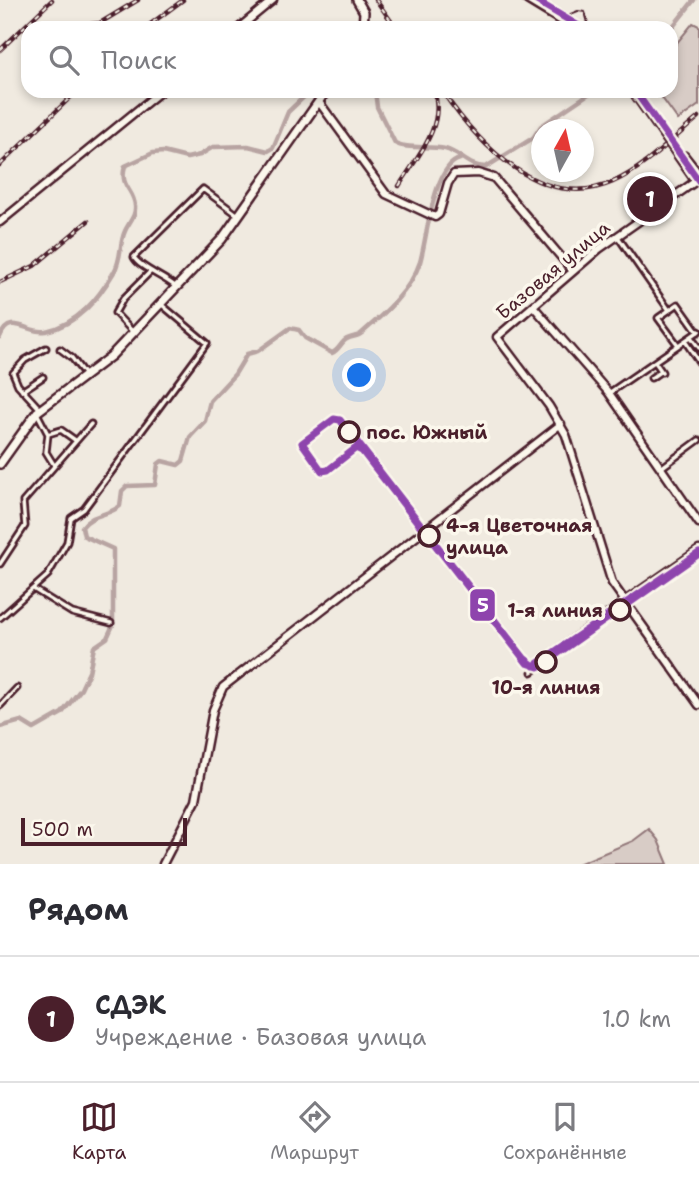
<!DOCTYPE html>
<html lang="ru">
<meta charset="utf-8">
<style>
body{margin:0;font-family:"Shantell Sans",sans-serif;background:#f7f7f7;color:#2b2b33}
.compass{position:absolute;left:531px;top:119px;width:63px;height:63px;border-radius:50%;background:#fff;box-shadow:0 4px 10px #0003;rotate:8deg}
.scale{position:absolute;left:21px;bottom:18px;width:166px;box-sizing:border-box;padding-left:7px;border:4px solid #4a1f2b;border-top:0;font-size:19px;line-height:24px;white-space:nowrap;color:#4a1f2b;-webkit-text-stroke:5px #fbf7ec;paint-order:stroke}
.you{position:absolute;left:360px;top:376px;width:24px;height:24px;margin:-18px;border:5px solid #fff;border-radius:50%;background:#1a73e8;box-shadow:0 0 0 10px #1a73e833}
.badge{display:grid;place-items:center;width:46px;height:46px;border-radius:50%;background:#4a1f2b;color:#fff;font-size:23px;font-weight:700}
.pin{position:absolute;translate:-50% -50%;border:4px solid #fff;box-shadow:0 2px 7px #0006}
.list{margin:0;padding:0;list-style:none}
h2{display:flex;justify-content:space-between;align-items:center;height:91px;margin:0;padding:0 28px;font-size:30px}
h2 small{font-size:23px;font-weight:400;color:#7c7c81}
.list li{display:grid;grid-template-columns:46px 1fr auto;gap:21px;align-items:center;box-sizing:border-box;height:126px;padding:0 28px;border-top:2px solid #e1e1e2}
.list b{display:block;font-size:26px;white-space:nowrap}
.list p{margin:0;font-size:23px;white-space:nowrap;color:#7c7c81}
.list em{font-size:23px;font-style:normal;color:#7c7c81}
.icon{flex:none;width:38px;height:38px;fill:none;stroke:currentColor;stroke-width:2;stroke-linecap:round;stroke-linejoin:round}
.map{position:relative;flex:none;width:699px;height:864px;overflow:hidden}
.search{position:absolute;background:#fff;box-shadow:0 4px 10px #0003;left:21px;right:21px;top:21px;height:77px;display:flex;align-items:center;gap:18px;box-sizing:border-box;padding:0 24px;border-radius:21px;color:#7c7c81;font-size:26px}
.sheet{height:217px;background:#fff}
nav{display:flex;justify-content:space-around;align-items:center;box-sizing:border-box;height:98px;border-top:2px solid #e1e1e2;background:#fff;font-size:19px;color:#7c7c81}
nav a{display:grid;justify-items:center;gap:4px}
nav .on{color:#4a1f2b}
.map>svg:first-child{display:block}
.green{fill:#d8ccc6;stroke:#917678;stroke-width:2}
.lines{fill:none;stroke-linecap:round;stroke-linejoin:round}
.river{stroke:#b8a4a2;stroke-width:4.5}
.street-casing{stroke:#4a1f2b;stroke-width:9}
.secondary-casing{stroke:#4a1f2b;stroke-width:11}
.primary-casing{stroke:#4a1f2b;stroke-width:12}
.street{stroke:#fbf7ec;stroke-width:3.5}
.secondary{stroke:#fbf7ec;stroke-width:6}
.primary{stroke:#fbf7ec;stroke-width:7}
.tram{stroke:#4a1f2b;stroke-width:2}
.rail-casing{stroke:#4a1f2b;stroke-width:4.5}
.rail{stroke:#fbf7ec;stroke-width:2;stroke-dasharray:5;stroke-linecap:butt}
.primary-bridge-casing{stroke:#4a1f2b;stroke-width:12;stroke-linecap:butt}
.primary-bridge{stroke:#fbf7ec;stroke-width:7}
.tram-1-casing{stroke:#fbf7ec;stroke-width:12}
.tram-1{stroke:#8e44ad;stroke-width:7}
.stop-dot{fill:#fbf7ec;stroke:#4a1f2b;stroke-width:3.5}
.labels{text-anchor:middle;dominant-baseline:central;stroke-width:7;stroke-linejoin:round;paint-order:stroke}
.street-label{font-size:19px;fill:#4a1f2b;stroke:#fbf7ec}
.stop-label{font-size:19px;font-weight:bold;fill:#4a1f2b;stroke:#fbf7ec;text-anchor:start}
.line-badge{stroke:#fbf7ec;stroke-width:2.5}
.badge-label{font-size:19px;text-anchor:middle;font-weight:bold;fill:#fff}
</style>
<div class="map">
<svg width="699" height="864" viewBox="0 0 699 864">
<rect width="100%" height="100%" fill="#f0eae0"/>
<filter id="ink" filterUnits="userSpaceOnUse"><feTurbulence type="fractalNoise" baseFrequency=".0143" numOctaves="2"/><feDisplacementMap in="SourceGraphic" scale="14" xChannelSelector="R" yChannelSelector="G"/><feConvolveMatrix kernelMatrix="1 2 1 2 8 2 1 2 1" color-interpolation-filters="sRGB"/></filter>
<g filter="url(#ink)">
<path class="green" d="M693,23L699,26V105L678,120L657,91H671V50Z
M649,829L658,840L668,864H578L633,841Z"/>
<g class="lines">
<path class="river" d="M671,29L694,0
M375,91L377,107L395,143C406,150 430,145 445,149C461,153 467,167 486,167L533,138L541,126L593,91
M0,337C10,311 29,335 46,331C78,324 98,299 114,272C122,258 119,244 125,231C129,222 136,216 135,206C134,189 119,187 125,166L153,153L163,152L187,158L200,155L213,147L248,146L268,151L273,148L288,112L310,91
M0,727L21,721L34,729L62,713L81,689L89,672L94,647L107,638L113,625V549L84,536L82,527C91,514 108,516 120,506L122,491L127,486L155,485L158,464L162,461L178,465L183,461L190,437L205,421L210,401L235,374L247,354L258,351L290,328L299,330L305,338L332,353C339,350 341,342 347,339C353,336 358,337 362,333C384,314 411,290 420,262C427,239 433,165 460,159"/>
<defs>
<path id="street" d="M618,237L669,310
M176,287C165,277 138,267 134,257L203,189L238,215
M133,332L115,313L123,299L151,271
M691,337L699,348
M685,341L699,362
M678,345L658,318L678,304L698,332
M60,349L72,358L85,375
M655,362L662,372
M651,378L661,371
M22,391L43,377
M609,393L699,331
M40,409L18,385L13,373L25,360L46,348
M37,413L48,434L46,452L54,465
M48,434L61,430L75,440
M661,468L699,440
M0,564L25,526L23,502L91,424
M35,590L72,613L111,623
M0,618L48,575L67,542L71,518L84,509L207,343L162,305
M550,654L625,601
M532,672L699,555
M0,706L17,688"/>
<path id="secondary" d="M239,28L273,0
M319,102L386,194L435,217L439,214L448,183L454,174L478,173L494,178L572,270
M696,181L599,249L497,337L549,406L566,435L612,583L699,705
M0,222L161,91
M533,306L609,393L699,523
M625,601L699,550
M163,864L196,800L213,710L223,687L561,424"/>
<path id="primary" d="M357,0L364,12L363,28
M528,0L574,28
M633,91L666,138
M671,145L696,181L699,179
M684,156L699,175
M0,464L37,412L111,356L222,239L326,91"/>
</defs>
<use href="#street" class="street-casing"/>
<use href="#secondary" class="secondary-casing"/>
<use href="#primary" class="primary-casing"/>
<use href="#street" class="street"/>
<use href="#secondary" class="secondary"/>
<use href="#primary" class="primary"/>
<path class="tram" d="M563,17L578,11L585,12L588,23L578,27"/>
<defs>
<path id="rail" d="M376,0L396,28
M58,28L100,23L138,0
M145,28L183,0
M0,50L52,0
M442,91C478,144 543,213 613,182C645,168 672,139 699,117
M0,165L77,91
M399,186C416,158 446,126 434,91
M0,282L34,266L88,221"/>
</defs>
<use href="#rail" class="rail-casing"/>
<use href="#rail" class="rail"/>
<defs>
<path id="primary-bridge" d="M666,138L671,145"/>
</defs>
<use href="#primary-bridge" class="primary-bridge-casing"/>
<use href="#primary-bridge" class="primary-bridge"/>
<defs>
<path id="tram-1" d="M535,0L582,28
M635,91L699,181
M699,553L534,666L524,658L340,420L334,419L302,443L322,471L328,470L356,448L362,451L527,663L539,667L699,554"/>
</defs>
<use href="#tram-1" class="tram-1-casing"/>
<use href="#tram-1" class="tram-1"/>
</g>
</g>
<g class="stop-dot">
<circle cx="349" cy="432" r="10"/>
<circle cx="429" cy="536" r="10"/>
<circle cx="620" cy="610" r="10"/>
<circle cx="546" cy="662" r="10"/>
</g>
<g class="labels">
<g class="street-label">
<text transform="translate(553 270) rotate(-40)">Базовая улица</text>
</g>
<g class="stop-label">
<text x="366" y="432">пос. Южный</text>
<text x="446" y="525">4-я Цветочная<tspan x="446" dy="22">улица</tspan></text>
<text x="603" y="610" text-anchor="end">1-я линия</text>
<text x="546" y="687" text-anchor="middle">10-я линия</text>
</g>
</g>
<rect class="line-badge" x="469" y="588" width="27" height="34" rx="7" fill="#8e44ad"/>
<g class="badge-label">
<text x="483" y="612">5</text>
</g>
</svg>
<svg class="compass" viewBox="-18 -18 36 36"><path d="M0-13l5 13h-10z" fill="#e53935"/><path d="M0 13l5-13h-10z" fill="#7c7c81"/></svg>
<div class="scale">500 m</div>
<div class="you"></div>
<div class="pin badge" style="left:650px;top:199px">1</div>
<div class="search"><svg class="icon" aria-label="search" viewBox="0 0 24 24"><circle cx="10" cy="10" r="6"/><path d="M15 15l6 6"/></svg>Поиск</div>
</div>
<section class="sheet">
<h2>Рядом<small></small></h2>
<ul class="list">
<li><span class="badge">1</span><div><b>СДЭК</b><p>Учреждение · Базовая улица</p></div><em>1.0 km</em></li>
</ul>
</section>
<nav>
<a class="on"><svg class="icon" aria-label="map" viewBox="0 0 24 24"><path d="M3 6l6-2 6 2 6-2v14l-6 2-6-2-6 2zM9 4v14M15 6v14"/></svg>Карта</a>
<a><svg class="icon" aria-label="directions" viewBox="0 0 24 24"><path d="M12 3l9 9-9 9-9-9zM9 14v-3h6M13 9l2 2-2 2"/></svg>Маршрут</a>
<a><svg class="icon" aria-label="saved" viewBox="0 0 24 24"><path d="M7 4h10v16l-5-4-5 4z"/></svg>Сохранённые</a>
</nav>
